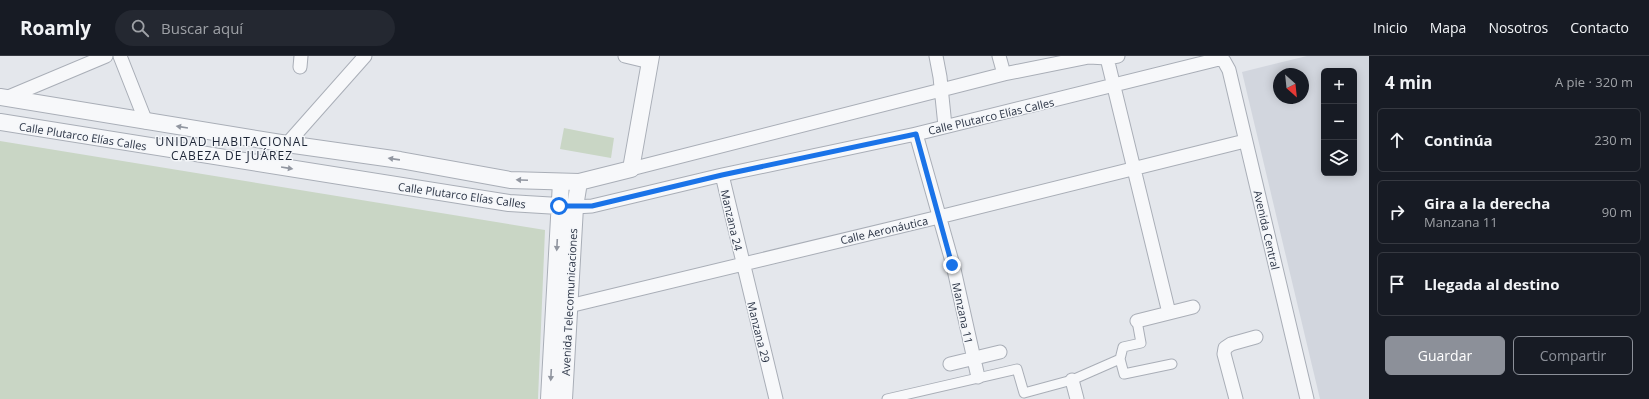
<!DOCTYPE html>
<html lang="es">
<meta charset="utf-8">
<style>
body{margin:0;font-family:"Open Sans",sans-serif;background:#242831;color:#f1f3f6}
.controls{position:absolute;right:12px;top:12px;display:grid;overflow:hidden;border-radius:6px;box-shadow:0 2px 10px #0003}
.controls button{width:36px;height:36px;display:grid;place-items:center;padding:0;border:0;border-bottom:1px solid #363941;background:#171b24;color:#f1f3f6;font:20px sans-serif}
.compass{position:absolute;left:1273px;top:12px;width:36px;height:36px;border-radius:50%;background:#171b24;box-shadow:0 2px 10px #0003;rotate:153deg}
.stop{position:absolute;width:12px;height:12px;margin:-9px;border:3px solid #1a73e8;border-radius:50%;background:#fff}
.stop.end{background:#1a73e8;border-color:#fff;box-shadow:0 1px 4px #0008}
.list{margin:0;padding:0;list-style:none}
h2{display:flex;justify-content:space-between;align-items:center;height:52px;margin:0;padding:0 16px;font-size:17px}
h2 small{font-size:13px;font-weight:400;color:#9ea1a6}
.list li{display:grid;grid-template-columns:26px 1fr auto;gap:12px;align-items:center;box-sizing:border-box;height:64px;margin:0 8px 8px;padding:0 8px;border:1px solid #363941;border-radius:6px}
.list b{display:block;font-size:15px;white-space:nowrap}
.list p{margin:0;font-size:13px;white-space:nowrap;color:#9ea1a6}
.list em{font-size:13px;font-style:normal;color:#9ea1a6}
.actions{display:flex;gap:8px;padding:12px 16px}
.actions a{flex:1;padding:9px 0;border:1px solid #8c9099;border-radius:6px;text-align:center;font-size:14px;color:#8c9099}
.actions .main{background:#8c9099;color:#fff}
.icon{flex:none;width:22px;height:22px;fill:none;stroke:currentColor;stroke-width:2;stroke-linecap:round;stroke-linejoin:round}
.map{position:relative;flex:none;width:1369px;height:343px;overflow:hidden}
header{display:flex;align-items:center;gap:24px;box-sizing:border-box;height:56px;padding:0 20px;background:#171b24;border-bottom:1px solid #363941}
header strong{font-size:19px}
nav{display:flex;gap:22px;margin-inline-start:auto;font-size:14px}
.search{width:280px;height:36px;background:#242831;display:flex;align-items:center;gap:10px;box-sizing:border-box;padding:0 14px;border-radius:22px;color:#9ea1a6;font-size:15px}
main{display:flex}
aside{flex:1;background:#171b24}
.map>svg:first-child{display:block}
.built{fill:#d2d6de;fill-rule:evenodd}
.green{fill:#c9d6c5}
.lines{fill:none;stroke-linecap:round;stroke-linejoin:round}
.pedestrian-casing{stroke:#a9aeb7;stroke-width:11}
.minor-casing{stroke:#a9aeb7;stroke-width:15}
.tertiary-casing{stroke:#a9aeb7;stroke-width:18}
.pedestrian{stroke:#f7f8fa;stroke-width:9}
.minor{stroke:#f7f8fa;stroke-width:13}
.tertiary{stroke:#f7f8fa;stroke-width:16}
.oneway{fill:#9196a0}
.route{stroke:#1a73e8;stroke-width:5}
.labels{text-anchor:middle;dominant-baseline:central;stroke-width:3;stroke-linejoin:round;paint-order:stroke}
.street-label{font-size:11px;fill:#2b3445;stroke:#f4f6f9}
.neighbourhood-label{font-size:12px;letter-spacing:1px;fill:#1d2536;stroke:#f4f6f9}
</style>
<header>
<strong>Roamly</strong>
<div class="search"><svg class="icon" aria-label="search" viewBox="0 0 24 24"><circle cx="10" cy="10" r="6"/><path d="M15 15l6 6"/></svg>Buscar aquí</div>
<nav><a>Inicio</a><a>Mapa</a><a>Nosotros</a><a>Contacto</a></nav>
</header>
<main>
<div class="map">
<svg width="1369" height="343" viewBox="0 0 1369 343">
<rect width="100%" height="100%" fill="#e4e7ec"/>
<path class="built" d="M1307,0H1369V343H1320L1242,16ZM1324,15H1354V117H1324ZM1279,18H1303V42H1279Z"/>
<path class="green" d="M564,72L614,82L611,102L560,93Z
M0,85L545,174L538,343H0Z"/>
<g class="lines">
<defs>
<path id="pedestrian" d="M1120,303L1124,318L1172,308
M887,343L1017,313L1024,337L1072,324L1120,303L1123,291L1141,287L1137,265"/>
<path id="minor" d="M120,0L146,66
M625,0L650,6
M936,0L940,21L945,70
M999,0L1004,18
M1107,2L1169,257
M300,11L301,0
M6,42L106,0
M916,78L953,209L978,321
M287,88L365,0
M631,113L1004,18L1089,1L1107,2L1118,0
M722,119L776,343
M575,151L592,150L722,119L916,78L1219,3L1224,5L1229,14L1307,343
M569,250L939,161L1245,85
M1137,265L1193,251
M950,308L1000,296
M1072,324L1077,343
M1236,343L1224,298L1225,292L1231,288L1256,281"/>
<path id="tertiary" d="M0,41L287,88L400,104L510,124L579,126L631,113L651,0
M0,66L509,147L575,151
M549,343L561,126
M564,343L575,151L579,126"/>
</defs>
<use href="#pedestrian" class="pedestrian-casing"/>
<use href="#minor" class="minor-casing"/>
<use href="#tertiary" class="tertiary-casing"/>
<use href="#pedestrian" class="pedestrian"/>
<use href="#minor" class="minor"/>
<use href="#tertiary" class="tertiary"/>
</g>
<defs><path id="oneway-solid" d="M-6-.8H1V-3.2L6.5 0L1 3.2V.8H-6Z"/></defs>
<g class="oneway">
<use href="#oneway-solid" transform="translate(182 71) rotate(-171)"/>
<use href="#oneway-solid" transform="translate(394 103) rotate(-172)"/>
<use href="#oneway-solid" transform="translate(287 112) rotate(9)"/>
<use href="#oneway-solid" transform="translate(522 124) rotate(-177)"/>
<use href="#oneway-solid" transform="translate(557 189) rotate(93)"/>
<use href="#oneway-solid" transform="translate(551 319) rotate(93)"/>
</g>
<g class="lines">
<path class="route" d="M559,150H592L722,119L916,78L952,209"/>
</g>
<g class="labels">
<g class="street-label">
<text transform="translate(991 60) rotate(-13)">Calle Plutarco Elías Calles</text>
<text transform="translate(83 80) rotate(9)">Calle Plutarco Elías Calles</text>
<text transform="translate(462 139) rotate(8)">Calle Plutarco Elías Calles</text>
<text transform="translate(732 164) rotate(77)">Manzana 24</text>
<text transform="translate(884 174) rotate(-13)">Calle Aeronáutica</text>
<text transform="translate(1267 174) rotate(77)">Avenida Central</text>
<text transform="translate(569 246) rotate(-87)">Avenida Telecomunicaciones</text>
<text transform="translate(963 257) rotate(78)">Manzana 11</text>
<text transform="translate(759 276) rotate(76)">Manzana 29</text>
</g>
<g class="neighbourhood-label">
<text x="232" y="85">UNIDAD HABITACIONAL<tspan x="232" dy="14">CABEZA DE JUÁREZ</tspan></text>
</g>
</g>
</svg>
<div class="controls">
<button>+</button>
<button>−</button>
<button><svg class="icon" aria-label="layers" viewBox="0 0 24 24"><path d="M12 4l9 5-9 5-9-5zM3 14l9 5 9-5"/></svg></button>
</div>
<svg class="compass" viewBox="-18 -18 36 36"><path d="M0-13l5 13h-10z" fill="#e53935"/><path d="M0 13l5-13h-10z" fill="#9ea1a6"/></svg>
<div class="stop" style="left:559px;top:150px"></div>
<div class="stop end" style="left:952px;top:209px"></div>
</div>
<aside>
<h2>4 min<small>A pie · 320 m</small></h2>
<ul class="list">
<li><svg class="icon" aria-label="ahead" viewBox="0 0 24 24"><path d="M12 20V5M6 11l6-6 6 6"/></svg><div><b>Continúa</b></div><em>230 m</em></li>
<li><svg class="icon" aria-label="right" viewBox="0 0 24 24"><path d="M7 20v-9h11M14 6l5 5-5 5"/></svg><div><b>Gira a la derecha</b><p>Manzana 11</p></div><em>90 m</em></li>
<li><svg class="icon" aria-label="arrive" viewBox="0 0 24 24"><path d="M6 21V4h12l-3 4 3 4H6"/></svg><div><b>Llegada al destino</b></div></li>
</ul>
<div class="actions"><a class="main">Guardar</a><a>Compartir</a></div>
</aside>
</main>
